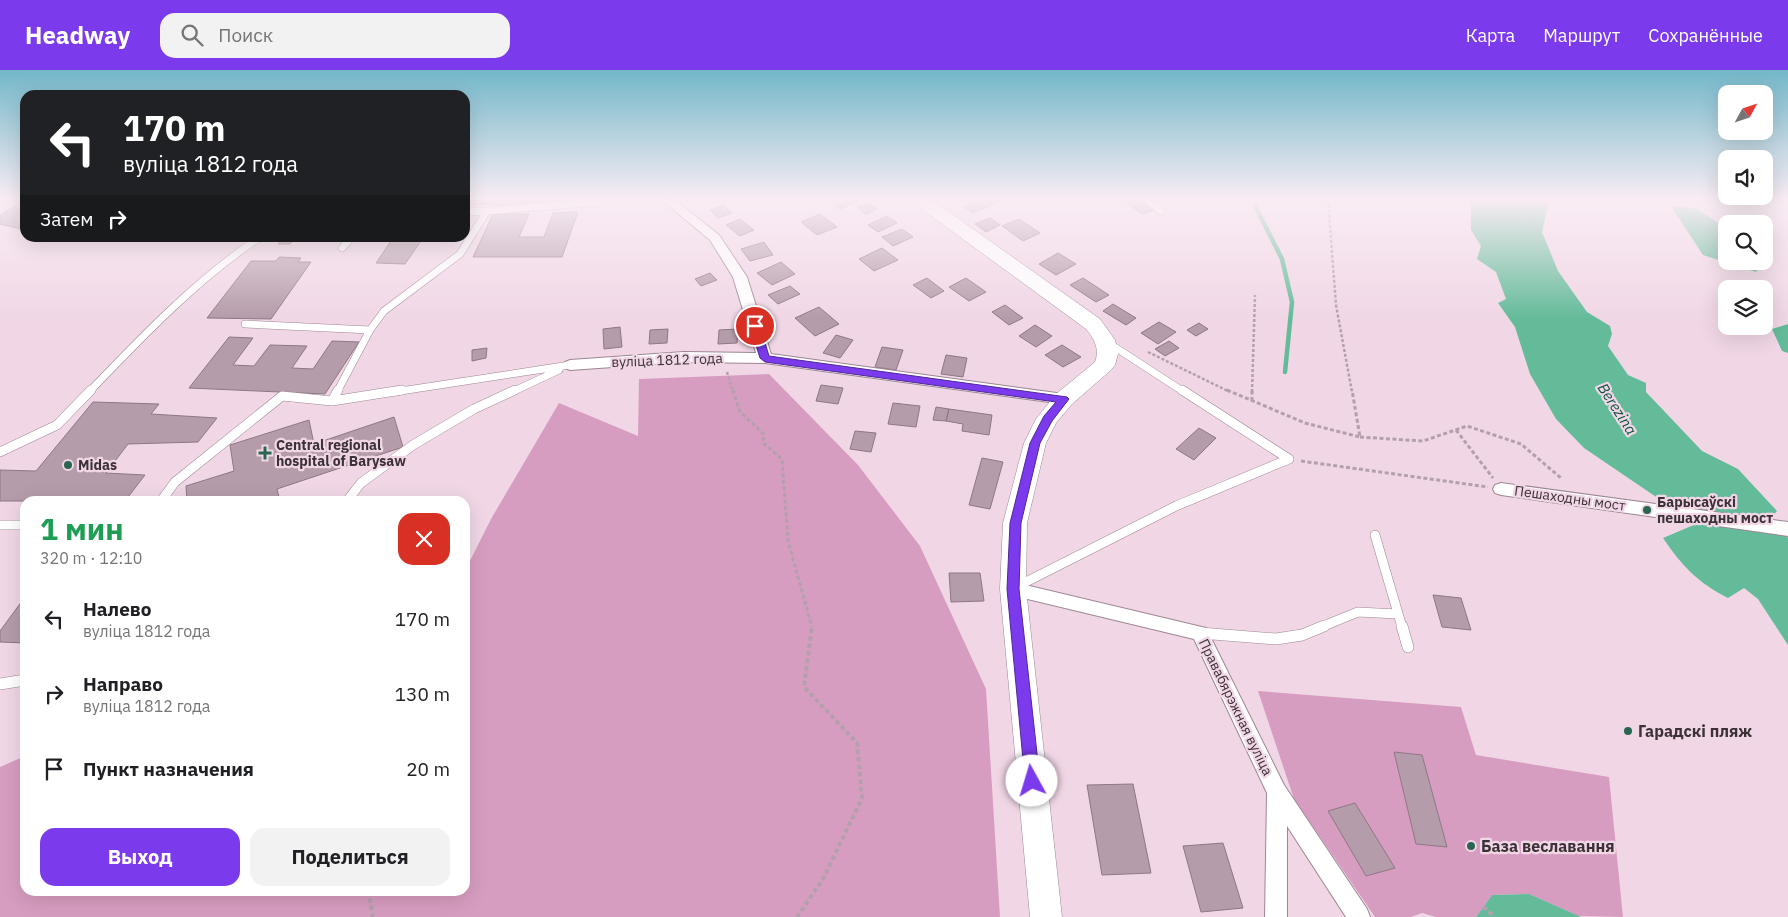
<!DOCTYPE html>
<html lang="ru">
<meta charset="utf-8">
<style>
:root{--surface:#fff;--page:#f2f2f2;--text:#202124;--muted:#757577;--accent:#7c3aed}
body{margin:0;font-family:"IBM Plex Sans",sans-serif;background:var(--page);color:var(--text);height:100vh;display:flex;flex-direction:column;font-size:19px;white-space:nowrap}
*{box-sizing:border-box;margin:0}
p{font-size:16px;color:var(--muted)}
.icon{flex:none;width:28px;height:28px;fill:none;stroke:currentColor;stroke-width:2;stroke-linecap:round;stroke-linejoin:round}
.map{position:relative;flex:1;overflow:hidden}
.details{position:absolute;left:20px;top:426px;width:450px;height:400px;display:flex;flex-direction:column;background:var(--surface);border-radius:15px;box-shadow:0 5px 20px #0002}
.details>*{flex:none}
.top-card{position:absolute;left:20px;top:20px;width:450px;height:152px;border-radius:15px;box-shadow:0 5px 20px #0002;background:#202124;color:#fff;overflow:hidden}
.needle{width:32px;rotate:50deg}
.tools{position:absolute;left:1718px;top:15px;display:grid;gap:10px}
.tools a{display:grid;place-items:center;width:55px;height:55px;border-radius:10px;background:var(--surface);box-shadow:0 5px 20px #0002;font-size:25px}
.pin{position:absolute;display:grid;place-items:center;width:42px;height:42px;color:#fff;margin:-21px;border:2px solid #fff;border-radius:50%;box-shadow:0 1px 5px #0007}
.me{position:absolute;width:55px;margin:-28px;rotate:354deg;stroke-linejoin:round;filter:drop-shadow(0 0 4px #0008)}
.turn{display:flex;align-items:center;gap:18px;height:105px;padding:0 20px;font-size:22px}
.turn .icon{width:65px;height:65px;stroke-width:2.5}
.turn b{display:block;font-size:35px;line-height:42px}
.then{display:flex;align-items:center;height:48px;padding:0 20px;background:#0003;gap:10px;font-size:19px}
.round{display:grid;place-items:center;flex:none;width:52px;height:52px;border-radius:15px;background:var(--page)}
.headline{display:flex;align-items:center;justify-content:space-between;height:85px;padding:0 20px}
h1{font-size:30px;font-weight:700;line-height:38px;color:#1e9e55}
.primary-button{display:flex;gap:10px;margin-top:auto;padding:10px 20px}
.primary-button a{flex:1;height:58px;border-radius:15px;background:var(--accent);color:#fff;font-size:20px;font-weight:700;line-height:58px;text-align:center}
.primary-button a+a{background:var(--page);color:var(--text)}
ul{padding:0;list-style:none}
li{display:flex;align-items:center;gap:15px;height:75px;padding:0 20px}
li div{flex:1}
li b{display:block;font-size:19px}
li em{font-style:normal}
header{display:flex;align-items:center;gap:30px;box-sizing:border-box;height:70px;padding:0 25px;background:var(--accent);color:#fff}
header strong{font-size:24px}
nav{display:flex;gap:28px;margin-inline-start:auto;font-size:18px}
.search{width:350px;height:45px;background:var(--page);display:flex;align-items:center;gap:12px;box-sizing:border-box;padding:0 18px;border-radius:15px;color:var(--muted);font-size:19px}
.map>svg:first-child{display:block}
.green{fill:#d79dc0}
.water{fill:#64bb9a}
.lines{fill:none;stroke-linecap:round;stroke-linejoin:round}
.stream{stroke:#64bb9a;stroke-width:4.5}
.building{fill:#b59caa;stroke:#8f7785}
.lane-far2-casing{stroke:#9d8693;stroke-width:8}
.lane-far1-casing{stroke:#9d8693;stroke-width:10}
.lane-casing{stroke:#9d8693;stroke-width:12}
.street-casing{stroke:#9d8693;stroke-width:2}
.secondary-casing{stroke:#9d8693;stroke-width:1}
.path-far2{stroke:#b4a0ac;stroke-width:2.5;stroke-dasharray:3 2;stroke-linecap:butt}
.path-far1{stroke:#b4a0ac;stroke-width:3;stroke-dasharray:4 2.5;stroke-linecap:butt}
.path{stroke:#b4a0ac;stroke-width:4;stroke-dasharray:4.5 3;stroke-linecap:butt}
.lane-far2{stroke:#fff;stroke-width:7}
.lane-far1{stroke:#fff;stroke-width:9}
.lane{stroke:#fff;stroke-width:11}
.street{fill:#fff;fill-rule:evenodd}
.secondary{fill:#fff;fill-rule:evenodd}
.route{fill:#7c3aed;stroke:#51269a}
.poi-dot{fill:#296550;stroke:#f1d7e6;stroke-width:2}
.labels{text-anchor:middle;stroke-width:4.5;stroke-linejoin:round;paint-order:stroke}
.street-label{font-size:14px;fill:#3b3137;stroke:#f1d7e6}
.poi-label{font-size:14px;font-weight:bold;fill:#3b3137;stroke:#f1d7e6;text-anchor:start}
.water-label{font-size:15px;font-style:italic;fill:#0a543e;stroke:#f1d7e6}
.near-poi-label{font-size:16px;font-weight:bold;fill:#3b3137;stroke:#f1d7e6;text-anchor:start}
</style>
<header>
<strong>Headway</strong>
<div class="search"><svg class="icon" aria-label="search" viewBox="0 0 24 24"><circle cx="10" cy="10" r="6"/><path d="M15 15l6 6"/></svg>Поиск</div>
<nav><a>Карта</a><a>Маршрут</a><a>Сохранённые</a></nav>
</header>
<div class="map">
<svg width="1788" height="847" viewBox="0 0 1788 847">
<rect width="100%" height="100%" fill="#f1d7e6"/>
<path class="green" d="M769 304 858 395 920 476 986 619 1000 847H0V697L25 686V821H465V501L491 449 559 333 638 366 639 309Z
M1258 621 1461 637 1476 685 1609 707 1623 847 1578 846 1529 824 1492 825 1476 847H1436L1422 843 1411 847H1375L1294 729Z"/>
<path class="water" d="M1471 130H1549L1542 162 1558 201 1587 242 1610 256 1612 264 1608 276 1628 305 1646 313V322L1702 381 1738 399 1777 441 1770 449 1788 468V575L1758 529 1744 518 1728 528C1697 512 1682 496 1663 468L1696 454 1584 378 1556 349 1530 304 1515 257 1498 233 1506 229 1496 202 1477 189 1481 176 1471 160Z
M1671 136 1697 139 1726 158V191H1764V183L1770 187 1756 202 1703 185Z
M1788 254V283L1782 281 1772 259Z
M1529 824 1581 847H1476L1492 825Z"/>
<g class="lines">
<path class="stream" d="M1255 130 1256 138 1282 189 1292 232 1285 302"/>
</g>
<path class="building" d="M471 130H584L524 133 522 138 495 139 497 134 469 135Z
M833 130H855L858 131 840 139 830 131Z
M980 130H999L1001 131 973 143 964 137Z
M1123 130H1140L1154 140 1142 144Z
M868 133 877 139 866 144 857 137Z
M724 135 732 143 718 148 710 140Z
M14 137 25 140V160L0 154V145Z
M578 142 562 187H473L493 144H529L519 167H544L553 143Z
M820 144 837 157 817 165 801 152Z
M887 146 897 153 878 162 868 155Z
M990 148 1000 155 986 162 975 154Z
M740 149 754 160 740 166 726 155Z
M1019 149 1040 163 1023 171 1002 156Z
M902 159 913 167 893 176 882 167Z
M283 168H295L290 174H278Z
M393 168H423L405 194 376 193Z
M764 172 773 185 750 191 741 179Z
M882 178 898 190 874 201 859 189Z
M1058 183 1076 194 1056 205 1039 194Z
M279 187 301 188 298 192H311L271 249 207 248 251 191H276Z
M781 192 795 204 772 215 757 203Z
M710 203 717 210 701 216 695 209Z
M927 208 944 221 931 228 913 215Z
M966 208 986 222 969 231 949 217Z
M1083 208 1109 225 1096 232 1070 215Z
M790 216 800 224 778 234 768 225Z
M1113 234 1136 248 1126 255 1103 241Z
M1005 235 1023 248 1009 255 992 242Z
M819 237 839 254 815 266 795 248Z
M1159 252 1176 262 1158 274 1141 263Z
M1199 253 1208 259 1196 266 1187 260Z
M1035 255 1052 266 1036 277 1019 266Z
M620 257 622 277 604 279 603 259Z
M668 259 667 273 649 274 650 260Z
M738 259 737 273 718 274 719 260Z
M836 265 853 270 840 288 823 283Z
M229 267 253 268 233 295 254 296 270 275 307 276 292 298 313 299 332 271 359 272 325 324 189 318Z
M1169 271 1179 278 1165 286 1155 279Z
M1062 275 1081 287 1063 297 1045 285Z
M882 277 903 280 896 300 875 297Z
M487 278 486 288 472 291V280Z
M946 285 967 288 963 307 941 304Z
M821 315 843 318 838 334 816 331Z
M93 332 159 334 151 344 217 348 198 372 128 374 106 403 145 405 125 431H0V400L36 401Z
M893 333 920 336 916 357 888 354Z
M936 337 949 339 946 351 933 350Z
M949 339 992 345 989 365 962 361 963 354 946 351Z
M394 347 403 377 277 419 280 431H187L186 416 234 401 230 375 309 350 314 374Z
M1199 358 1216 368 1194 390 1176 379Z
M855 361 876 363 871 382 850 379Z
M982 388 1003 392 990 439 969 435Z
M949 503H980L984 531 951 532Z
M1433 525 1461 528 1471 560 1442 557Z
M25 527V573L0 572V561Z
M1394 682 1422 685 1447 777 1416 774Z
M1133 714 1151 803 1102 805 1087 715Z
M1355 733 1395 798 1366 806 1328 741Z
M1223 773 1243 838 1201 842 1183 776Z"/>
<g class="lines">
<defs>
<path id="lane-far2" d="M1147 130 1161 141
M465 142 487 141
M342 178 351 168
M245 254 370 260
M1107 272 1184 322
M89 322C140 269 198 208 259 168
M337 322 370 260 384 241 460 184 487 141 600 132
M394 322 570 295
M512 322 559 300"/>
<path id="lane-far1" d="M1182 320 1289 389
M332 331 338 320
M0 382 57 355 91 320
M161 431 175 412 282 326 332 331 402 320
M347 431 361 413 413 375 474 339 515 320
M0 455H25
M1375 465 1402 557
M1016 517 1176 436 1289 389
M1321 557 1358 542 1398 544"/>
<path id="lane" d="M1402 556 1408 577
M1200 563 1276 569 1302 565 1324 556
M0 614 25 610"/>
<path id="street" d="M662 130H675L719 165 747 207 771 284 1064 324 1069 325 1071 329 1069 333 1064 334 765 293 684 292 570 300 565 298 563 295 565 292 570 290 684 282 756 283 733 207 710 170Z
M1501 413 1788 452V466L1501 425 1495 423 1493 419 1495 415Z
M1013 512 1206 558 1284 715 1367 839 1370 847H1346L1287 756V847H1265L1267 723 1194 569 1007 524 1004 519 1007 514Z"/>
<path id="secondary" d="M913 130H932L1100 249 1115 270 1118 284 1115 295 1111 300 1072 334 1056 353 1046 373 1027 453 1026 519 1062 847H1030L1000 519 1003 453 1024 373 1036 349 1056 324 1095 292C1100 278 1094 269 1086 259L915 134Z"/>
</defs>
<use href="#lane-far2" class="lane-far2-casing"/>
<use href="#lane-far1" class="lane-far1-casing"/>
<use href="#lane" class="lane-casing"/>
<use href="#street" class="street-casing"/>
<use href="#secondary" class="secondary-casing"/>
<path class="path-far2" d="M1328 130 1336 235 1352 322
M1148 282 1230 322
M727 302 733 322
M1252 322 1255 225"/>
<path class="path-far1" d="M733 320 740 342 764 364 763 373 782 389 788 471 812 557
M1227 320 1305 353 1360 367 1352 320
M1252 331V320
M1456 360 1493 408
M1360 367 1423 371 1467 356 1521 374 1561 408
M1301 391 1488 417"/>
<path class="path" d="M368 821 373 847
M1483 837 1495 847
M797 847 823 809 862 728 857 673 804 617 812 556"/>
<use href="#lane-far2" class="lane-far2"/>
<use href="#lane-far1" class="lane-far1"/>
<use href="#lane" class="lane"/>
<use href="#street" class="street"/>
<use href="#secondary" class="secondary"/>
</g>
<linearGradient id="sky" x2="0" y2="1"><stop stop-color="#73b7c9"/><stop offset="0.52" stop-color="#f9edf4"/><stop offset="1" stop-color="#f9edf4" stop-opacity="0"/></linearGradient>
<rect width="1788" height="248" fill="url(#sky)"/>
<path class="route" d="M755 253 760 256 769 286 1067 327 1069 329 1052 351 1040 373 1021 453 1019 519 1040 711 1037 716 1032 718 1027 716 1025 711 1007 519 1010 453 1030 373 1044 346 1056 332 765 292 760 288 750 256Z"/>
<g class="poi-dot">
<path d="M262.5 375.5h5v5h5v5h-5v5h-5v-5h-5v-5h5z"/>
<circle cx="68" cy="395" r="5"/>
<circle cx="1647" cy="440" r="5"/>
<circle cx="1628" cy="661" r="5"/>
<circle cx="1471" cy="776" r="5"/>
</g>
<g class="labels">
<g class="street-label">
<text transform="translate(667 290) rotate(-2)" y="5">вуліца 1812 года</text>
<text transform="translate(1570 428) rotate(8)" y="5">Пешаходны мост</text>
<text transform="translate(1236 637) rotate(64)" y="5">Правабярэжная вуліца</text>
</g>
<g class="poi-label">
<text x="276" y="380">Central regional<tspan x="276" dy="16">hospital of Barysaw</tspan></text>
<text x="78" y="400">Midas</text>
<text x="1657" y="437">Барысаўскі<tspan x="1657" dy="16">пешаходны мост</tspan></text>
</g>
<g class="water-label">
<text transform="translate(1617 339) rotate(57)" y="5">Berezina</text>
</g>
<g class="near-poi-label">
<text x="1638" y="667">Гарадскі пляж</text>
<text x="1481" y="782">База веславання</text>
</g>
</g>
</svg>
<div class="tools">
<a><svg class="needle" viewBox="-14 -14 28 28"><path d="M0-13l5 13h-10z" fill="#e53935"/><path d="M0 13l5-13h-10z" fill="#757577"/></svg></a>
<a><svg class="icon" aria-label="sound" viewBox="0 0 24 24"><path d="M4 9h4l5-4v14l-5-4H4zM17 9q2 3 0 6"/></svg></a>
<a><svg class="icon" aria-label="search" viewBox="0 0 24 24"><circle cx="10" cy="10" r="6"/><path d="M15 15l6 6"/></svg></a>
<a><svg class="icon" aria-label="layers" viewBox="0 0 24 24"><path d="M12 4l9 5-9 5-9-5zM3 14l9 5 9-5"/></svg></a>
</div>
<div class="pin" style="left:755px;top:256px;background:#d93025"><svg class="icon" aria-label="arrive" viewBox="0 0 24 24"><path d="M6 21V4h12l-3 4 3 4H6"/></svg></div>
<svg class="me" style="left:1032px;top:711px" viewBox="-20 -20 40 40"><circle r="19" fill="#fff"/><path d="M0-13L10 11 0 6-10 11z" fill="#7c3aed"/></svg>
<div class="top-card">
<div class="turn"><svg class="icon" aria-label="left" viewBox="0 0 24 24"><path d="M17 20v-9H6M10 6l-5 5 5 5"/></svg><div><b>170 m</b>вуліца 1812 года</div></div>
<div class="then">Затем<svg class="icon" aria-label="right" viewBox="0 0 24 24"><path d="M7 20v-9h11M14 6l5 5-5 5"/></svg></div>
</div>
<section class="details">
<div class="headline"><div><h1>1 мин</h1><p>320 m · 12:10</p></div><a class="round" style="background:#d93025;color:#fff"><svg class="icon" aria-label="close" viewBox="0 0 24 24"><path d="M6 6l12 12M18 6L6 18"/></svg></a></div>
<ul>
<li><svg class="icon" aria-label="left" viewBox="0 0 24 24"><path d="M17 20v-9H6M10 6l-5 5 5 5"/></svg><div><b>Налево</b><p>вуліца 1812 года</p></div><em>170 m</em></li>
<li><svg class="icon" aria-label="right" viewBox="0 0 24 24"><path d="M7 20v-9h11M14 6l5 5-5 5"/></svg><div><b>Направо</b><p>вуліца 1812 года</p></div><em>130 m</em></li>
<li><svg class="icon" aria-label="arrive" viewBox="0 0 24 24"><path d="M6 21V4h12l-3 4 3 4H6"/></svg><div><b>Пункт назначения</b></div><em>20 m</em></li>
</ul>
<div class="primary-button"><a>Выход</a><a>Поделиться</a></div>
</section>
</div>
